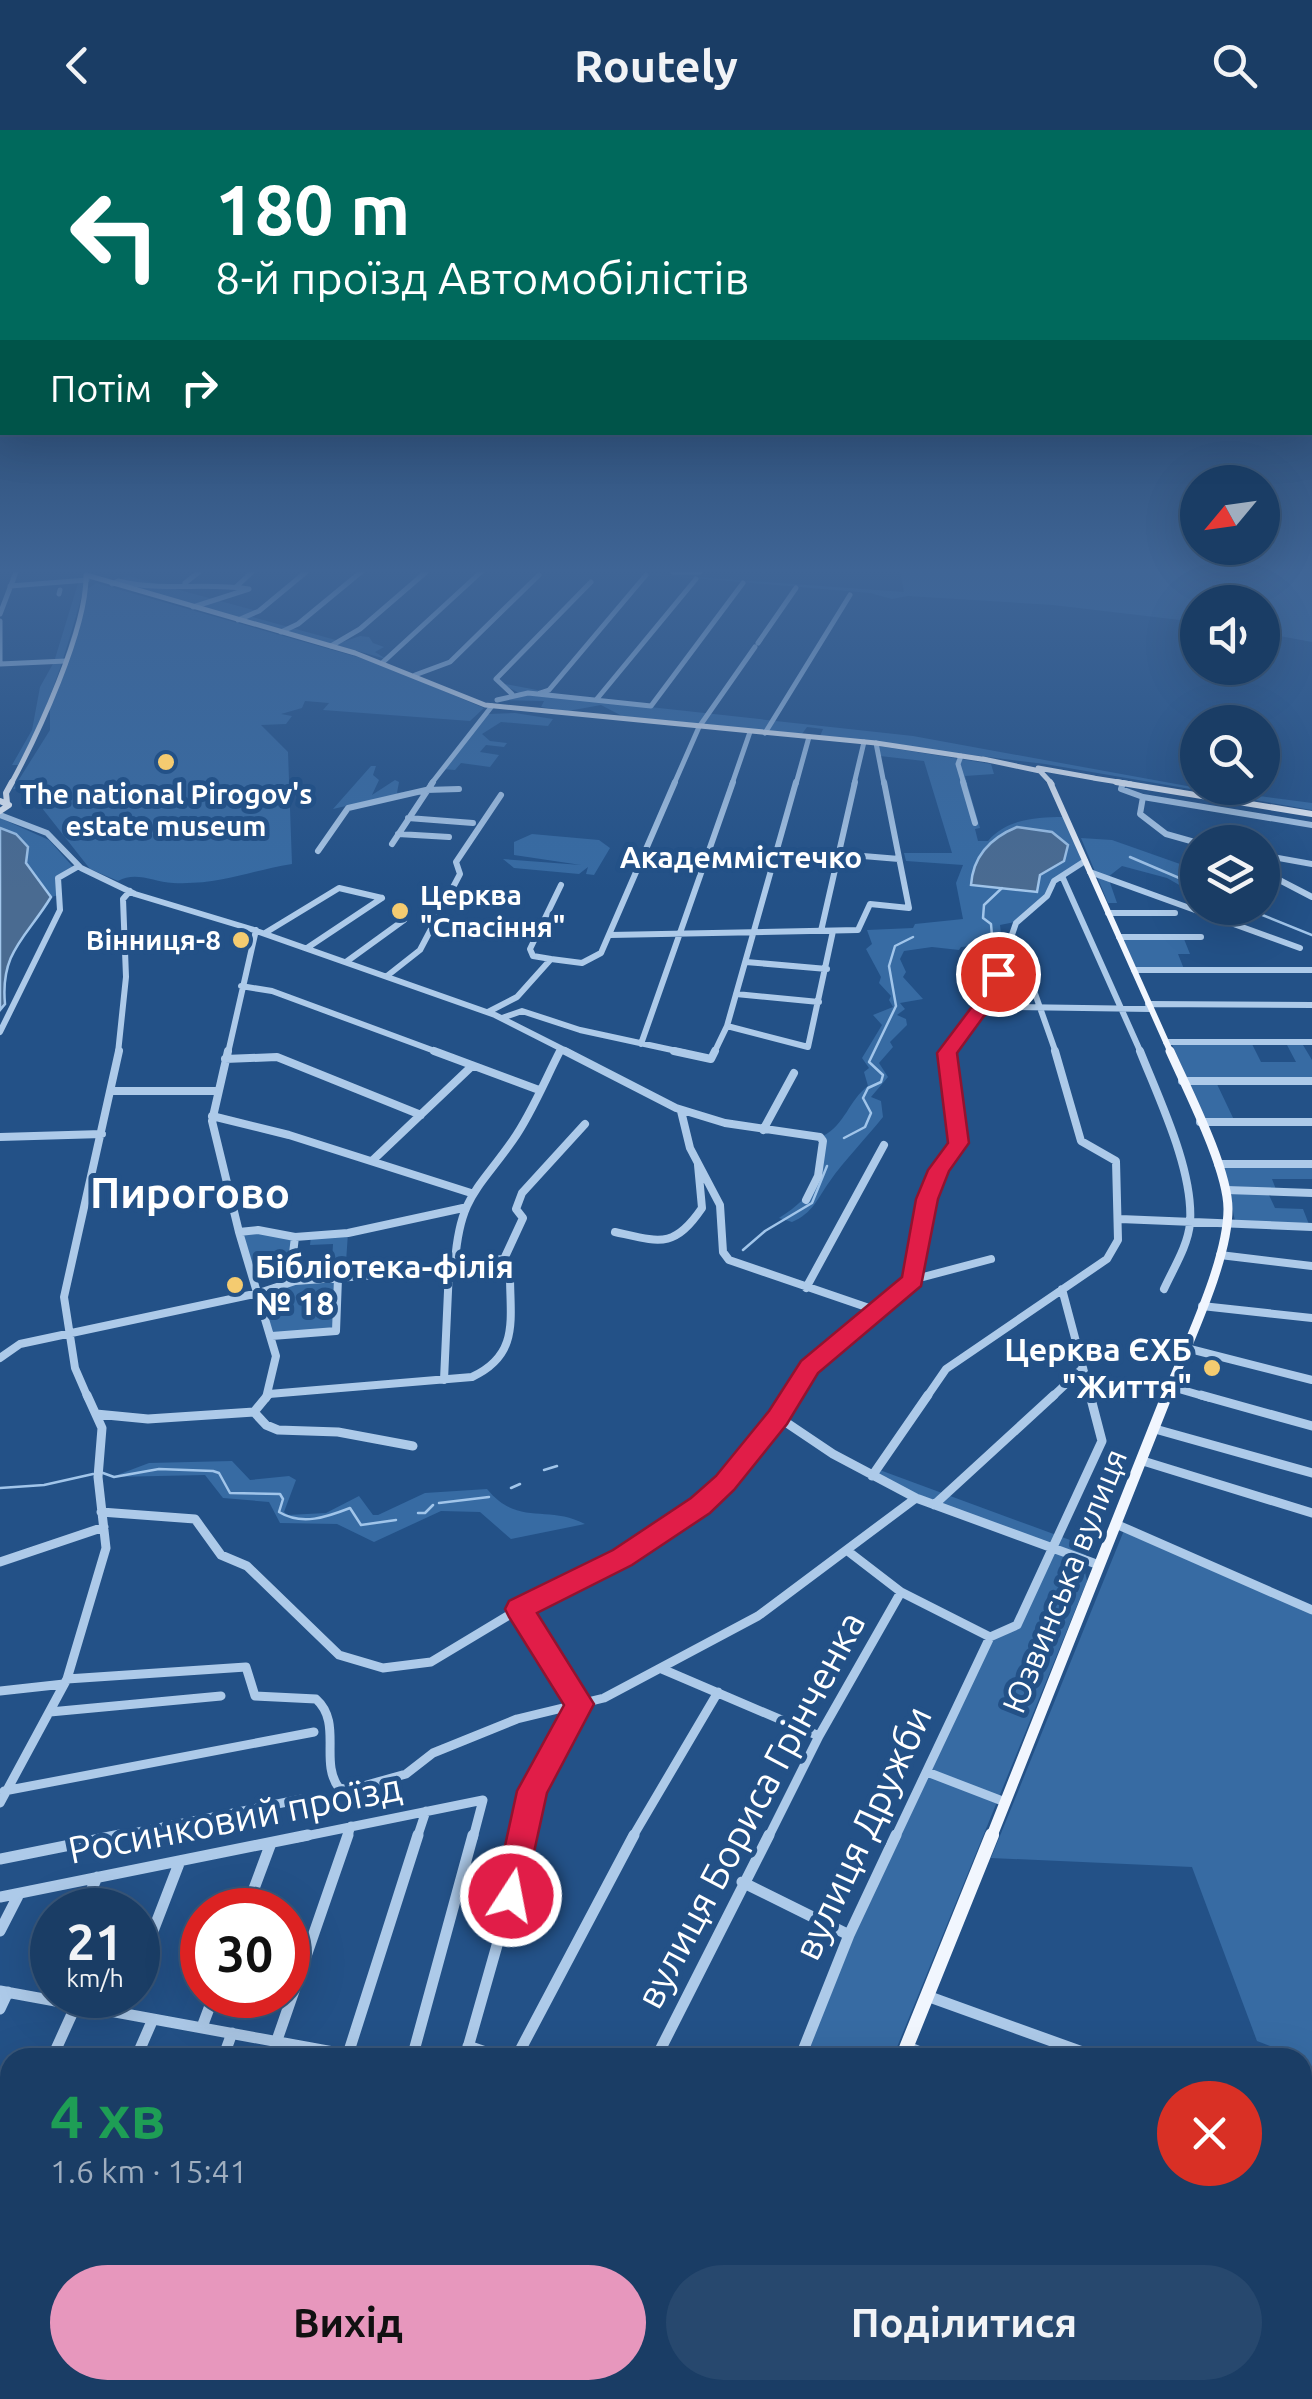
<!DOCTYPE html>
<html lang="uk">
<meta charset="utf-8">
<style>
:root{--surface:#1a3d65;--page:#27486e;--text:#f1f3f6;--muted:#9faebf;--line:#385679;--accent:#e797bd}
body{margin:0;font-family:Ubuntu,sans-serif;background:var(--page);color:var(--text);height:100vh;display:flex;flex-direction:column;font-size:38px;white-space:nowrap}
*{box-sizing:border-box;margin:0}
p{font-size:32px;color:var(--muted)}
.icon{flex:none;width:55px;height:55px;fill:none;stroke:currentColor;stroke-width:2;stroke-linecap:round;stroke-linejoin:round}
.map{position:relative;flex:1;overflow:hidden}
.panel{position:absolute;left:0px;top:1918px;width:1312px;height:352px;display:flex;flex-direction:column;background:var(--surface);border-radius:30px 30px 0 0;box-shadow:0 10px 40px #0002,0 0 0 2px var(--line)}
.panel>*{flex:none}
.banner{position:absolute;left:0px;top:0px;width:1312px;height:305px;box-shadow:0 10px 40px #0002,0 0 0 2px var(--line);background:#00695c;color:#fff;overflow:hidden}
.needle{width:65px;rotate:241deg}
.tools{position:absolute;left:1180px;top:335px;display:grid;gap:20px}
.tools a{display:grid;place-items:center;width:100px;height:100px;border-radius:50%;background:var(--surface);box-shadow:0 10px 40px #0002,0 0 0 2px var(--line);font-size:50px}
.speed{position:absolute;left:30px;top:1758px;display:flex;gap:20px;font-size:50px;font-weight:700;text-align:center}
.speed>*{display:grid;place-content:center;width:130px;height:130px;border-radius:50%;background:var(--surface);box-shadow:0 10px 40px #0002,0 0 0 2px var(--line);line-height:1}
.speed small{font-size:25px;font-weight:400}
.speed .limit{border:15px solid #d22;background:#fff;color:#111}
.pin{position:absolute;display:grid;place-items:center;width:85px;height:85px;color:#fff;margin:-42px;border:5px solid #fff;border-radius:50%;box-shadow:0 2px 10px #0007}
.me{position:absolute;width:110px;margin:-55px;rotate:11deg;stroke-linejoin:round;filter:drop-shadow(0 0 8px #0008)}
.turn{display:flex;align-items:center;gap:35px;height:210px;padding:0 50px;font-size:45px}
.turn .icon{width:130px;height:130px;stroke-width:2.5}
.turn b{display:block;font-size:70px;line-height:85px}
.then{display:flex;align-items:center;height:95px;padding:0 50px;background:#0003;gap:20px;font-size:38px}
.round{display:grid;place-items:center;flex:none;width:105px;height:105px;border-radius:52px;background:var(--page)}
.summary{display:flex;align-items:center;justify-content:space-between;height:170px;padding:0 50px}
h1{font-size:60px;font-weight:700;line-height:75px;color:#1e9e55}
.cta{display:flex;gap:20px;margin-top:auto;padding:20px 50px}
.cta a{flex:1;height:115px;border-radius:60px;background:var(--accent);color:#111;font-size:40px;font-weight:700;line-height:115px;text-align:center}
.cta a+a{background:var(--page);color:var(--text)}
header{display:flex;justify-content:space-between;align-items:center;height:130px;padding:0 50px;background:var(--surface);font-size:45px;font-weight:700}
.map>svg:first-child{display:block}
.green{fill:#376ba3}
.water{fill:#4a6b91;stroke:#a1c5ea;stroke-width:2.5}
.lines{fill:none;stroke-linecap:round;stroke-linejoin:round}
.stream-far1{stroke:#a1c5ea;stroke-width:2.5}
.stream{stroke:#a1c5ea;stroke-width:4}
.minor-far4{stroke:#adcae9;stroke-width:5}
.minor-far3{stroke:#adcae9;stroke-width:6}
.minor-far2{stroke:#adcae9;stroke-width:8}
.minor-far1{stroke:#adcae9;stroke-width:9}
.minor{stroke:#adcae9;stroke-width:11}
.major-far4{stroke:#f1f6fe;stroke-width:5}
.major-far3{stroke:#f1f6fe;stroke-width:6}
.major-far2{stroke:#f1f6fe;stroke-width:9}
.major-far1{stroke:#f1f6fe;stroke-width:11}
.major{stroke:#f1f6fe;stroke-width:14}
.route{fill:#e11d48;stroke:#92132f;stroke-width:2.5}
.poi-dot{fill:#f4cb70;stroke:#235187;stroke-width:4}
.labels{text-anchor:middle;stroke-width:10;stroke-linejoin:round;paint-order:stroke}
.far-poi-label{font-size:28px;font-weight:bold;fill:#fff;stroke:#235187}
.far-neighbourhood-label{font-size:30px;font-weight:bold;fill:#fff;stroke:#235187}
.poi-label{font-size:32px;font-weight:bold;fill:#fff;stroke:#235187;text-anchor:start}
.street-label{font-size:32px;fill:#fff;stroke:#235187}
.near-street-label{font-size:38px;fill:#fff;stroke:#235187}
.district-label{font-size:42px;font-weight:bold;fill:#fff;stroke:#235187}
</style>
<header><svg class="icon" aria-label="back" viewBox="0 0 24 24"><path d="M15 5l-7 7 7 7"/></svg>Routely<svg class="icon" aria-label="search" viewBox="0 0 24 24"><circle cx="10" cy="10" r="6"/><path d="M15 15l6 6"/></svg></header>
<div class="map">
<svg width="1312" height="2269" viewBox="0 0 1312 2269">
<rect width="100%" height="100%" fill="#235187"/>
<path class="green" d="M624 442 904 462 900 442H1312V512L1263 503 1262 472H1198L1197 492 1053 475 908 466 892 469 870 463Z
M128 446 257 481 249 486 343 512 360 506 369 507 373 513 384 517 375 522 386 529 114 453Z
M79 450 85 453C68 517 50 578 18 635H12L32 600 40 557 54 532Z
M96 453 375 532 484 578 470 591 323 580 329 573 305 571 302 578 281 584 292 586 286 594 261 595 288 622 292 734C248 741 221 755 173 753 153 752 136 741 118 751L90 739 42 678 48 674 43 667 32 666 25 658 13 659 50 600V575L86 460Z
M500 553 595 571 913 606 1198 658 1312 673V680L1045 634 820 606 823 599 807 597 802 604 622 586 601 575 568 581 541 577 544 571 501 570 519 563Z
M515 583 553 589 548 596 501 592 482 604 490 611 507 613 504 617 486 615 480 622 499 625 490 637 461 633 455 640 443 639 487 584Z
M879 616 991 634 994 644 965 646 980 698 975 699 978 711H988C1006 689 1037 687 1063 687L1084 731 1054 751 1050 763 1015 792 1000 795 1002 812 998 814 961 817 959 820 932 817 904 821 900 829 906 842 903 847 923 869 900 873 905 879 897 885 906 889 907 895 890 912 893 917 879 933 888 947 871 967 881 971 883 987C867 1007 843 1032 830 1051 817 1069 813 1083 792 1092L779 1088C818 1064 816 1048 823 1006 845 995 849 970 868 956L864 942 869 938 862 928 882 895 873 885 893 877 889 870 891 866 879 853 881 847 866 819 872 814 867 800 913 798 915 794 963 789 956 753 963 735 906 731 904 723H952L924 631 880 626Z
M371 636H376L373 645 379 650 372 665 395 650 399 652 397 663 415 660 333 679Z
M0 688 49 710 74 738 58 748 59 765 51 767 27 736 16 704 0 698Z
M532 704 599 710 610 718 594 745 586 744 588 737 579 744 514 738 503 729 581 735 514 725V712Z
M1081 708 1112 710 1197 740 1194 742 1197 746V765L1167 748 1122 736 1108 747 1117 773H1108Z
M1123 809H1184L1190 824H1178L1184 839H1136Z
M1171 912H1251L1261 932H1296L1287 915H1303L1312 930V951L1216 952 1235 992H1206Z
M1223 1034H1312V1049H1272L1277 1062 1268 1063 1275 1078 1303 1079 1310 1097 1235 1091Z
M239 1102 292 1105 293 1137 253 1147Z
M348 1103 345 1147 338 1148V1199L272 1206 259 1163 295 1151 331 1148 333 1114 310 1115 311 1106Z
M232 1331 250 1350 289 1346 296 1350 284 1382 288 1385 326 1383 359 1366 373 1385H378L425 1363 487 1359C518 1397 548 1374 585 1394L511 1409 480 1382 441 1381 374 1412 337 1394 280 1393 269 1372 223 1368 205 1345 112 1347 149 1333Z
M877 1339 1089 1417 1083 1433 1087 1451 893 1927 800 1928 849 1805 990 1507 1017 1495 1053 1419 872 1346Z
M1125 1398 1312 1480V2269H1275V2260H1302L1306 1930 1257 1911 1192 1737 991 1728Z"/>
<path class="water" d="M1017 697 1052 702 1068 715 1064 731 1040 745 1037 762 971 755C973 726 990 708 1017 697Z
M0 698 16 704 28 717 26 733 51 767C27 807 0 821 5 874L0 880Z"/>
<g class="lines">
<path class="stream-far1" d="M1130 727 1198 756
M1245 778 1312 805
M981 809 992 806 991 794 983 788 984 775 1002 758
M844 1008 865 997 871 983 863 968 868 958 881 952 883 945 869 932 896 876 889 836 895 816 913 807
M743 1120 765 1101 812 1073 827 1036
M544 1340 557 1336
M103 1343 114 1347 159 1339 213 1341 219 1343 230 1363 280 1364 283 1369 279 1382C302 1396 327 1387 350 1378L361 1395 396 1390
M0 1358 44 1355 93 1344
M511 1358 520 1354
M439 1373 489 1367
M418 1383H425L433 1375"/>
<path class="stream" d="M0 2239 10 2244
M34 2260 47 2269"/>
<path class="minor-far4" d="M673 442H700
M185 453 199 442
M112 454 118 451C161 462 205 452 249 459L193 477
M10 456 87 450
M236 457 252 442
M59 464 60 460
M0 484 16 442
M238 490 259 481 306 442
M0 491V534L66 531
M281 502 298 494 361 442
M758 513 796 458
M331 516 360 499 426 442
M382 533 481 442
M415 545 450 532 539 445
M540 563 549 560 646 445
M512 564 496 549 591 452
M497 570 528 563 651 576 743 453
M596 570 696 449
M765 603 850 465
M876 613 884 654
M961 626 958 634 964 654
M431 654 492 576
M674 654 699 597 755 517
M732 654 750 602
M796 654 809 607
M854 654 864 612"/>
<path class="minor-far3" d="M963 652 975 693
M1123 653 1121 659 1143 667 1140 684 1166 704 1198 713
M1143 667 1312 695
M0 685 47 703 81 738 135 764 251 799 495 885 570 923
M408 688 473 693
M398 704 449 707
M392 714 433 652
M318 721 348 678 426 660 459 659
M839 724 899 729
M1262 725 1312 734
M1262 741 1312 767
M1090 742 1300 818
M1062 746 1141 923
M1108 783H1175
M821 801 855 652
M265 803 339 758 382 768
M610 805 858 800 870 774 909 778 884 652
M1119 807H1201
M307 818 382 768
M551 829 533 826 530 819 561 755
M346 832 404 790
M746 832 827 839
M1002 834 1026 838 1056 923
M1134 840H1312
M387 846 420 820 460 744 456 732 501 665
M241 856 272 861 440 923
M736 864 819 872
M994 873 1008 877 1150 879
M1148 874 1312 875
M488 882 517 867 551 829 582 833 601 823 675 652
M502 888 522 881 580 900 686 923
M727 896 808 917 833 801
M0 902 60 780 58 748 79 736
M1166 912H1312
M641 914 733 652
M118 923 126 847 123 769 130 761
M228 923 256 800
M559 923 561 919
M714 923 727 896 796 652
M947 923 979 880 997 870 998 845 1016 793 1047 766 1054 751 1085 731"/>
<path class="minor-far2" d="M228 921 212 991 239 1102 276 1226 266 1268
M434 921 539 960
M565 921 676 978 725 993 820 1007 823 1011 818 1046 806 1070
M674 921 711 929 715 921
M1140 921C1159 969 1194 1041 1190 1093 1188 1116 1173 1139 1164 1159
M225 929 277 927 421 985
M1182 951H1312
M113 961H217
M681 981 690 1018 720 1075 723 1122 729 1130 875 1180
M212 986 289 1005 471 1063
M1200 992H1312
M763 1000 794 943
M0 1007 102 1004
M373 1030 472 936
M1218 1034H1312
M1226 1060 1312 1063
M1120 1089 1312 1097
M239 1102 258 1100 295 1107 291 1140 253 1147
M615 1102C660 1112 674 1119 702 1078L698 1035
M295 1107 348 1103 463 1078
M1220 1125 1312 1136
M504 1129 523 1088 516 1079 522 1063 585 994
M912 1150 991 1129
M806 1158 884 1015
M1062 1159 1091 1268
M1202 1176 1312 1188
M272 1206 336 1201 338 1148
M1186 1218 1312 1250
M0 1228 20 1214 259 1163 295 1151 448 1140
M444 1250 449 1139
M1172 1257 1210 1268
M269 1264 472 1247C522 1224 509 1186 510 1138L504 1129 455 1132C460 1066 478 1060 513 1010 532 983 545 950 560 921
M88 1268 75 1238 64 1167 119 921
M789 1268 826 1219 912 1150C922 1096 925 1058 959 1013L949 921
M926 1268 946 1239 1107 1129 1118 1110 1116 1031 1081 1011 1055 921
M1051 1268 1083 1238"/>
<path class="minor-far1" d="M1201 1265 1312 1296
M254 1282 268 1265
M96 1284 148 1289 254 1282 266 1295 278 1300 338 1302 413 1316
M778 1287 833 1324 916 1368 1099 1435
M1155 1299 1312 1343
M1143 1331 1312 1383
M872 1346 928 1265
M934 1375 1054 1265
M101 1382 195 1389 221 1425 247 1436 339 1525 383 1538 431 1532 519 1479 636 1420 700 1376 725 1353 791 1265
M1118 1395 1312 1480
M849 1422 901 1462 990 1507 1017 1495 1102 1311 1090 1265
M0 1432 104 1397
M519 1479 579 1574 532 1661 523 1708
M662 1539 819 1606
M67 1549 246 1537 255 1566 316 1569C343 1593 319 1632 339 1658L349 1660 406 1644 433 1623 517 1589 604 1568 758 1486 916 1368
M0 1561 64 1554
M50 1582 221 1566
M927 1642 1005 1672
M4 1661 314 1602
M0 1673 67 1549 106 1418 98 1347 102 1298 87 1265
M108 1708 302 1669
M296 1708 483 1670 473 1708
M347 1708 351 1696
M417 1708 426 1681
M632 1708 718 1562
M768 1708 819 1606 901 1462
M895 1708 990 1507"/>
<path class="minor" d="M0 1729 120 1705
M742 1752 849 1805
M0 1767 308 1705
M83 1780 97 1747
M246 1780 271 1713
M0 1801 19 1764
M138 1840 180 1731
M0 1861 366 1928
M927 1866 1099 1928
M45 1869 52 1852
M0 1879 8 1862
M121 1882 128 1865
M202 1897 214 1865
M277 1910 348 1705
M468 1916 503 1928
M906 1916 934 1928
M348 1924 418 1705
M52 1928 76 1875
M136 1928 153 1889
M223 1928 232 1903
M412 1928 473 1705
M465 1928 511 1766 523 1705
M516 1928 634 1705
M656 1928 769 1705
M800 1928 849 1805 896 1705
M0 2043 10 2021
M0 2173 10 2176
M165 2260 178 2269
M557 2260 574 2269
M944 2260 963 2269
M1108 2260 1129 2269
M1248 2260 1251 2269
M365 2269 367 2260
M663 2269 666 2260"/>
<path class="major-far4" d="M86 445 355 523 485 575 876 613 988 630
M983 629 1040 641 1052 654
M1038 638 1094 648
M1093 648 1131 654
M11 654C37 606 87 499 86 445"/>
<path class="major-far3" d="M1050 652 1171 923
M1116 652 1312 684
M0 671 9 675 0 681
M7 673 6 663 12 652"/>
<path class="major-far2" d="M1166 1268C1186 1216 1228 1132 1228 1079 1228 1039 1187 959 1170 921"/>
<path class="major-far1" d="M991 1708 1167 1265"/>
<path class="major" d="M902 1928 992 1705
M764 2269 768 2260"/>
</g>
<linearGradient id="sky" x2="0" y2="1"><stop stop-color="#132d4a"/><stop offset="0.58" stop-color="#3f6596"/><stop offset="1" stop-color="#3f6596" stop-opacity="0"/></linearGradient>
<rect width="1312" height="760" fill="url(#sky)"/>
<path class="route" d="M998 839 1007 844 1006 870 984 886 957 923 969 1013 949 1041 938 1069 921 1156 818 1243 787 1294 734 1360 710 1383 632 1435 537 1483 594 1574 547 1663 522 1777 511 1781 499 1777 494 1766 517 1661 564 1575 509 1487 505 1479 509 1471 613 1420 691 1368 716 1346 769 1281 801 1231 902 1147 916 1069 928 1040 948 1013 937 923 971 878 988 868 989 844Z"/>
<g class="poi-dot">
<circle cx="166" cy="632" r="10"/>
<circle cx="400" cy="781" r="10"/>
<circle cx="241" cy="810" r="10"/>
<circle cx="235" cy="1155" r="10"/>
<circle cx="1212" cy="1238" r="10"/>
</g>
<g class="labels">
<g class="far-poi-label">
<text x="166" y="674">The national Pirogov's<tspan x="166" dy="32">estate museum</tspan></text>
<text x="420" y="775" text-anchor="start">Церква<tspan x="420" dy="32">"Спасіння"</tspan></text>
<text x="221" y="820" text-anchor="end">Вінниця-8</text>
</g>
<g class="far-neighbourhood-label">
<text x="741" y="738">Академмістечко</text>
</g>
<g class="poi-label">
<text x="255" y="1148">Бібліотека-філія<tspan x="255" dy="37">№ 18</tspan></text>
<text x="1192" y="1231" text-anchor="end">Церква ЄХБ<tspan x="1192" dy="37">"Життя"</tspan></text>
</g>
<g class="street-label">
<text transform="translate(1065 1451) rotate(-68)" y="11">Юзвинська вулиця</text>
</g>
<g class="near-street-label">
<text transform="translate(751 1680) rotate(-62)" y="13">вулиця Бориса Грінченка</text>
<text transform="translate(235 1689) rotate(-11)" y="13">Росинковий проїзд</text>
<text transform="translate(863 1703) rotate(-65)" y="13">вулиця Дружби</text>
</g>
<g class="district-label">
<text x="190" y="1078">Пирогово</text>
</g>
</g>
</svg>
<div class="tools">
<a><svg class="needle" viewBox="-14 -14 28 28"><path d="M0-13l5 13h-10z" fill="#e53935"/><path d="M0 13l5-13h-10z" fill="#9faebf"/></svg></a>
<a><svg class="icon" aria-label="sound" viewBox="0 0 24 24"><path d="M4 9h4l5-4v14l-5-4H4zM17 9q2 3 0 6"/></svg></a>
<a><svg class="icon" aria-label="search" viewBox="0 0 24 24"><circle cx="10" cy="10" r="6"/><path d="M15 15l6 6"/></svg></a>
<a><svg class="icon" aria-label="layers" viewBox="0 0 24 24"><path d="M12 4l9 5-9 5-9-5zM3 14l9 5 9-5"/></svg></a>
</div>
<div class="speed"><div>21<small>km/h</small></div><div class="limit">30</div></div>
<div class="pin" style="left:998px;top:844px;background:#d93025"><svg class="icon" aria-label="arrive" viewBox="0 0 24 24"><path d="M6 21V4h12l-3 4 3 4H6"/></svg></div>
<svg class="me" style="left:511px;top:1766px" viewBox="-20 -20 40 40"><circle r="17" fill="#e11d48" stroke="#fff" stroke-width="3"/><path d="M0-11L8 9 0 5-8 9z" fill="#fff"/></svg>
<div class="banner">
<div class="turn"><svg class="icon" aria-label="left" viewBox="0 0 24 24"><path d="M17 20v-9H6M10 6l-5 5 5 5"/></svg><div><b>180 m</b>8-й проїзд Автомобілістів</div></div>
<div class="then">Потім<svg class="icon" aria-label="right" viewBox="0 0 24 24"><path d="M7 20v-9h11M14 6l5 5-5 5"/></svg></div>
</div>
<section class="panel">
<div class="summary"><div><h1>4 хв</h1><p>1.6 km · 15:41</p></div><a class="round" style="background:#d93025;color:#fff"><svg class="icon" aria-label="close" viewBox="0 0 24 24"><path d="M6 6l12 12M18 6L6 18"/></svg></a></div>
<div class="cta"><a>Вихід</a><a>Поділитися</a></div>
</section>
</div>
